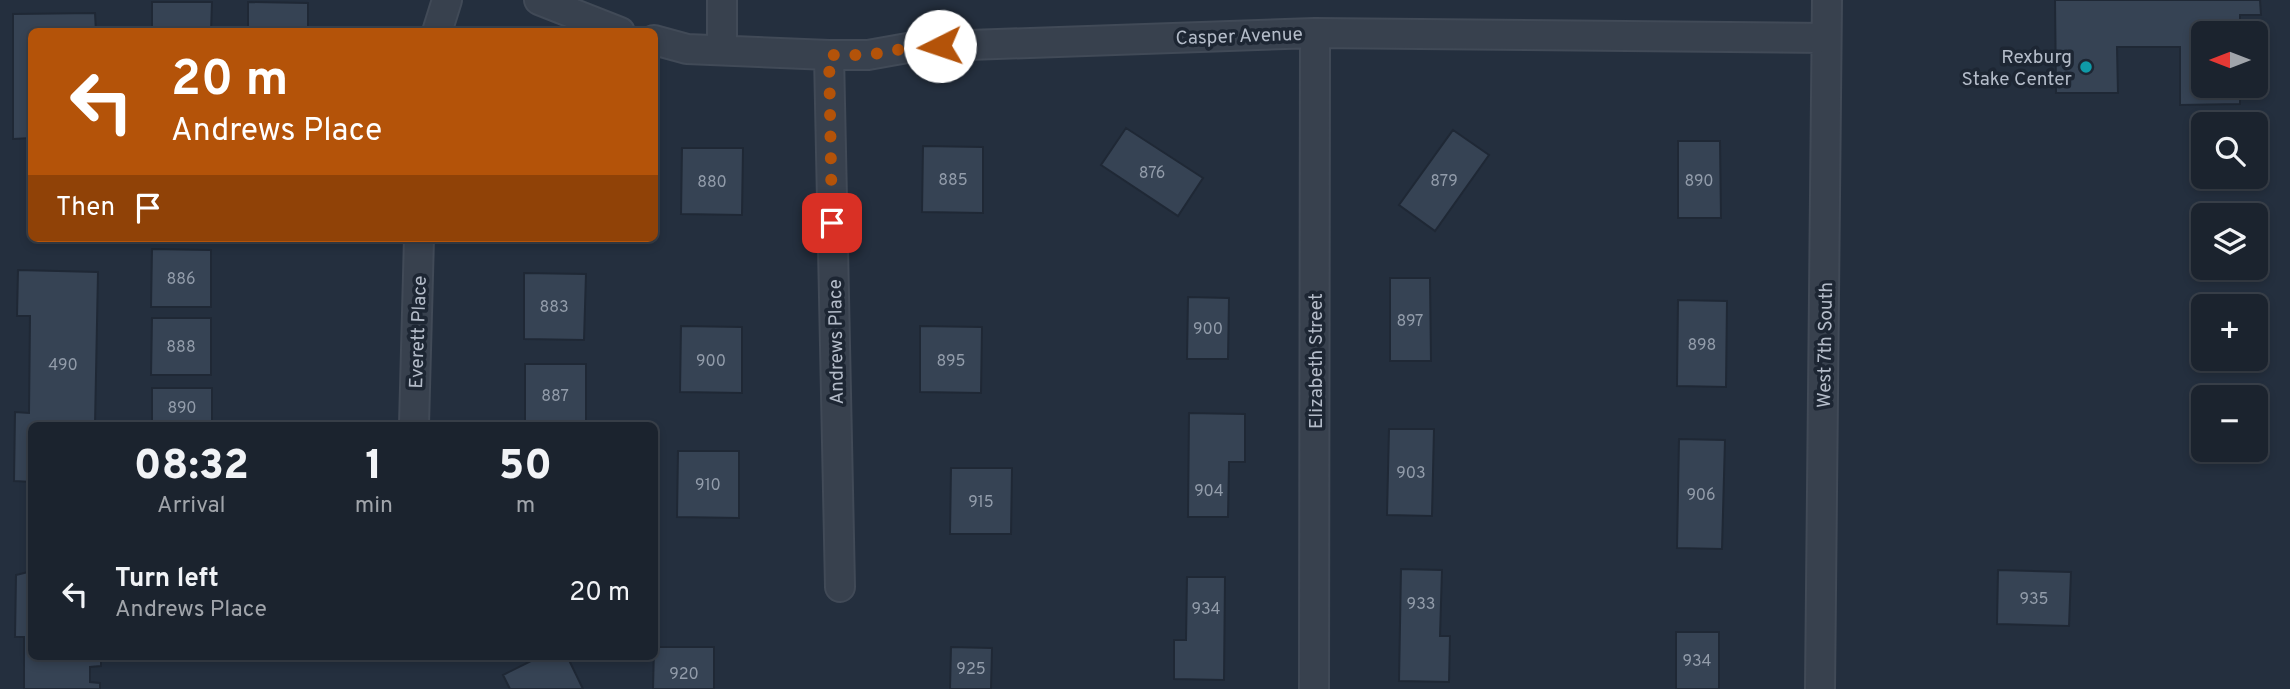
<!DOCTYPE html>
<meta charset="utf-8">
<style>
:root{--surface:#1b232e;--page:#282f3a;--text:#f1f3f6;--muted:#a0a4aa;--line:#39404a}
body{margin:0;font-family:Overpass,sans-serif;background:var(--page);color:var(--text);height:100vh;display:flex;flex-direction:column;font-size:26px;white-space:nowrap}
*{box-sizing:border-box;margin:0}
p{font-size:23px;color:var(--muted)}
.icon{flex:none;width:38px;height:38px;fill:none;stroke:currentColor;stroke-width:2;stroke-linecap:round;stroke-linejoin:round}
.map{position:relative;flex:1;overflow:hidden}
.side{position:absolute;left:28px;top:422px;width:630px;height:238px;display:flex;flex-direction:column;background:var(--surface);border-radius:10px;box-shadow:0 4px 10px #0003,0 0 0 2px var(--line)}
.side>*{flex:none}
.top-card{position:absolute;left:28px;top:28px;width:630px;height:214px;border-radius:10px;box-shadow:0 4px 10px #0003,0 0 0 2px var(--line);background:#b45309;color:#fff;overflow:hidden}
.needle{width:46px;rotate:270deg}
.fabs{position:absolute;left:2191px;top:21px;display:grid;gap:14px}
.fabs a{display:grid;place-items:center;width:77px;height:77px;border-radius:10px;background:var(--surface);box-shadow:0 4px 10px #0003,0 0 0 2px var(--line);font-size:35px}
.pin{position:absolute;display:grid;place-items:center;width:60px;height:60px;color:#fff;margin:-30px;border-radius:14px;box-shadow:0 4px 10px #0006}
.me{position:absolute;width:77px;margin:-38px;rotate:266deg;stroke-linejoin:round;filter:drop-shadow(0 0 5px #0008)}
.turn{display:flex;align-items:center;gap:24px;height:147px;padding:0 28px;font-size:32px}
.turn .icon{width:91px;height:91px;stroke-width:2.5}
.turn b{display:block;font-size:49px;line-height:60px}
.then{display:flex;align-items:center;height:66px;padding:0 28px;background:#0003;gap:14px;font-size:26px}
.eta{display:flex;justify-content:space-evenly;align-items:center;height:119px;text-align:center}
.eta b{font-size:42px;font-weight:800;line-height:49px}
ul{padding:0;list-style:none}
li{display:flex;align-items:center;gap:21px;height:105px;padding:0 28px}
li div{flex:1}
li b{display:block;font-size:26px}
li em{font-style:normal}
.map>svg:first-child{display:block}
.building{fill:#364354;stroke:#1f2835;stroke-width:2}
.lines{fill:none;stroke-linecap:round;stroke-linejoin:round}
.minor-casing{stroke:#414a57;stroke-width:32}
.minor{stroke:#38414e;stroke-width:28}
.route{stroke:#b45309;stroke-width:12;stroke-dasharray:0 21.6}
.culture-dot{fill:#0f9aa8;stroke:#1d2633;stroke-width:2.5}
.labels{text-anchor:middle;stroke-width:7;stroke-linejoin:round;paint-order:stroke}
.number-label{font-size:16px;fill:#929caa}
.street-label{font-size:19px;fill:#b4bcc9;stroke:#1d2633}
.poi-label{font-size:19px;fill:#b4bcc9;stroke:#1d2633;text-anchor:end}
</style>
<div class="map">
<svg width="2290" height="689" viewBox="0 0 2290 689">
<rect width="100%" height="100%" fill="#242f3e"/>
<path class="building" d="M2055 0H2260L2261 15H2240V33H2203V86H2240V104L2180 105V47H2117L2118 93H2056Z
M152 2H212L211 32H152Z
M248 2 308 3V32H248Z
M95 13 96 32H32V138L13 139V14Z
M1126 128 1203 178 1178 216 1101 165Z
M1453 130 1489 155 1435 231 1399 205Z
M1678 141H1720L1721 218H1678Z
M923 146 983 147V213L922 212Z
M682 148H743L742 215 681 214Z
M152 249 211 250V307H151Z
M18 270 98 272 95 425H32V482L14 481 15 412 29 413 30 316H17Z
M524 273 586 274 584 340 524 339Z
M1390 278H1430L1431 361H1390Z
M1188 297 1229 298 1228 359H1187Z
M1678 300 1727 301 1726 387 1677 386Z
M152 318H211V375H151Z
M681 326 742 327V393L680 392Z
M920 326 982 327 981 393 920 392Z
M525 364H586V425H525Z
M152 388H212V425H152Z
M1189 413 1245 414V462H1229L1228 517H1188Z
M1389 429H1434L1432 516 1387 515Z
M1679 439 1725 440 1722 549 1677 548Z
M678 451H739V518L677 517Z
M951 468H1012L1011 534H950Z
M1401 569 1442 570 1440 636H1450L1449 682 1399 681Z
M1998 570 2071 572 2069 626 1997 624Z
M32 571V656H101V666L90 667V682L100 683V689H24V637H15L16 575Z
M1187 577H1225L1224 680 1174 679V640H1186Z
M1676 632H1719V689H1676Z
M654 647H714V689H653Z
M951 647 992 648 991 689H950Z
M541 656H567L583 689H510L503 675Z"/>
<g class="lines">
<defs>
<path id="minor" d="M539 0 620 32
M437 32 447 0
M654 40 687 49 829 55H868L913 47 1315 33 1826 38
M722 50V0
M829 55 840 587
M414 425 419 238
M1314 689 1315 33
M1820 689 1827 0"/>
</defs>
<use href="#minor" class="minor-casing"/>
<use href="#minor" class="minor"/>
</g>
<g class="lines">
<path class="route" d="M832 223 829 55H868L913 47 940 46"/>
</g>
<circle class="culture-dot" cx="2086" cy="67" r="7"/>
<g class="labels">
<g class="number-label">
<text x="1152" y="178">876</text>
<text x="953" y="185">885</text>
<text x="1444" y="186">879</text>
<text x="1699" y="186">890</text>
<text x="712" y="187">880</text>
<text x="181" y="284">886</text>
<text x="554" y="312">883</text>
<text x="1410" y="326">897</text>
<text x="1208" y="334">900</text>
<text x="1702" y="350">898</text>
<text x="181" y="352">888</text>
<text x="711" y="366">900</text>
<text x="951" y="366">895</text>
<text x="63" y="370">490</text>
<text x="555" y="401">887</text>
<text x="182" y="413">890</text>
<text x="1411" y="478">903</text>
<text x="708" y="490">910</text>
<text x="1209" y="496">904</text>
<text x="1701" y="500">906</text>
<text x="981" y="507">915</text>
<text x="2034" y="604">935</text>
<text x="1421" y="609">933</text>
<text x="1206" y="614">934</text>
<text x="1697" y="666">934</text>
<text x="971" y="674">925</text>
<text x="684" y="679">920</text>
</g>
<g class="street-label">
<text transform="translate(1239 35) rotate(-2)" y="7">Casper Avenue</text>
<text transform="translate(417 332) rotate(-88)" y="7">Everett Place</text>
<text transform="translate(835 342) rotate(-91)" y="7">Andrews Place</text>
<text transform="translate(1824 345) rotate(-89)" y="7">West 7th South</text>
<text transform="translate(1315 361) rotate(-90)" y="7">Elizabeth Street</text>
</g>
<g class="poi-label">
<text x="2072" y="63">Rexburg<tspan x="2072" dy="22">Stake Center</tspan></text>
</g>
</g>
</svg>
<div class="fabs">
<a><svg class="needle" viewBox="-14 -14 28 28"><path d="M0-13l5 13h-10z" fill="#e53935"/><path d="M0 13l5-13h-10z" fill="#a0a4aa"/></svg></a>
<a><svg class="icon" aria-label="search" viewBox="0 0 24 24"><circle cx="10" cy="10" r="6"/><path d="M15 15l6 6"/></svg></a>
<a><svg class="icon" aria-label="layers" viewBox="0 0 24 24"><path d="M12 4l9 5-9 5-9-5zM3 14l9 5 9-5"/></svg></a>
<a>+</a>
<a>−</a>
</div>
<div class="pin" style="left:832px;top:223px;background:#d93025"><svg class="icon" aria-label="arrive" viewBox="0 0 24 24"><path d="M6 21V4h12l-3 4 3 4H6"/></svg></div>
<svg class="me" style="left:940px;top:46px" viewBox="-20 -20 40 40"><circle r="19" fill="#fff"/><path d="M0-13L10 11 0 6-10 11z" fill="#b45309"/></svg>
<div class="top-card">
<div class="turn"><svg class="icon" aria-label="left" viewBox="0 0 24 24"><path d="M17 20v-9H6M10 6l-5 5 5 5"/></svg><div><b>20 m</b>Andrews Place</div></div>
<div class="then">Then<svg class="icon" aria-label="arrive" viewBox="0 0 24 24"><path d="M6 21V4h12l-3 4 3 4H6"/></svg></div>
</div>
<section class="side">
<div class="eta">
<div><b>08:32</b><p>Arrival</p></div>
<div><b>1</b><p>min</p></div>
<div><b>50</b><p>m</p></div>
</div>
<ul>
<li><svg class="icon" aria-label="left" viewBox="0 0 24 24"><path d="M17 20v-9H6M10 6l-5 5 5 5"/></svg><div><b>Turn left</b><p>Andrews Place</p></div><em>20 m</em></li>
</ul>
</section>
</div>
